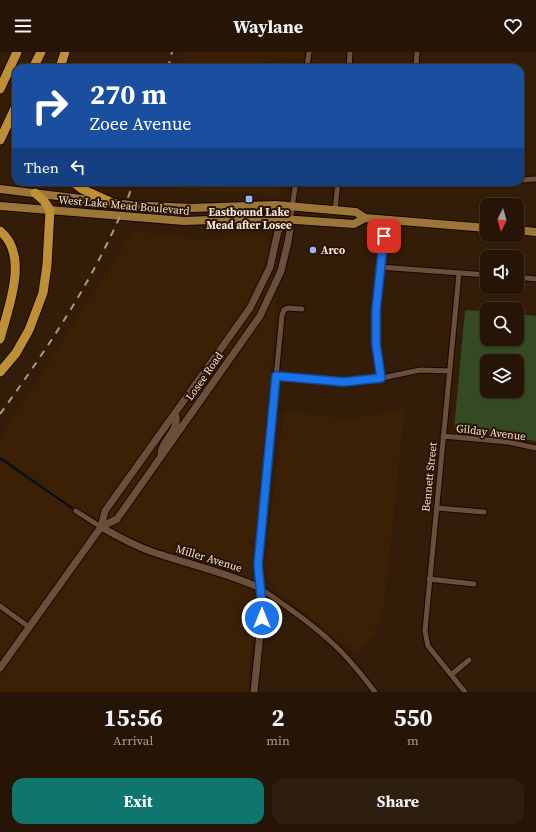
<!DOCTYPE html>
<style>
:root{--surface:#261506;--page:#2e1e10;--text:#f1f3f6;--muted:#a49f9b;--line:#423428;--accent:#0f766e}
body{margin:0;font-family:"Source Serif 4",serif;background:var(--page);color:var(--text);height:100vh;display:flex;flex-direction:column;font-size:15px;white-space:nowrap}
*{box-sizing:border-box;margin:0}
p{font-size:13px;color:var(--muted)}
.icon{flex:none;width:22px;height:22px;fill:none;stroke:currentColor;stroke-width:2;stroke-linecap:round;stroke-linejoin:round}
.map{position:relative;height:640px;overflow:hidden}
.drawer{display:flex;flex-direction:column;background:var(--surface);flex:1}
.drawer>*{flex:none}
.guide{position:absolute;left:12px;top:12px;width:512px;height:122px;border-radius:12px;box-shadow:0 1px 3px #0004,0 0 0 1px var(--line);background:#1a4fa0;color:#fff;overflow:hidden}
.needle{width:26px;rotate:185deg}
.controls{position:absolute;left:480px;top:146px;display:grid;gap:8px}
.controls a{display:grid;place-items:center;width:44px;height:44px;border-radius:8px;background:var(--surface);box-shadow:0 1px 3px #0004,0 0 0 1px var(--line);font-size:20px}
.pin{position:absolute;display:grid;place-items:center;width:34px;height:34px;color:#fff;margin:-17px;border-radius:8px;box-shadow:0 2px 6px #0006}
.me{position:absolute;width:44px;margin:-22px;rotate:0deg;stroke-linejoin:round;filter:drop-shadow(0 0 3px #0008)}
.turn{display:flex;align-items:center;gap:14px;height:84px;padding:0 12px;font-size:18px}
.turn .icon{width:52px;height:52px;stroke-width:2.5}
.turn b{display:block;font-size:28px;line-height:34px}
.then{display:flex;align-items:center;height:38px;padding:0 12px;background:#0003;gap:8px;font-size:15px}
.eta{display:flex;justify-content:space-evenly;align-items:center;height:68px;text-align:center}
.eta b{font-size:24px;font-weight:700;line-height:28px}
.cta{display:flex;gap:8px;margin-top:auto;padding:8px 12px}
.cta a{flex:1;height:46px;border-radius:12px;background:var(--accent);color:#fff;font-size:16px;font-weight:700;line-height:46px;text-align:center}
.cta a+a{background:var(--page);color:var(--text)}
header{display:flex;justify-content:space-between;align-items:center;height:52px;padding:0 12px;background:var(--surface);font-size:18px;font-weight:700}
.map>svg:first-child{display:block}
.built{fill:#3c2006}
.green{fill:#344a23;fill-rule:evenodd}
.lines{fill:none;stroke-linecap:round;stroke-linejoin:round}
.stream{stroke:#000c17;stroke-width:2}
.street-casing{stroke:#1a0600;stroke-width:7}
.secondary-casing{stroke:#1a0600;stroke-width:9}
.primary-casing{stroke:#1a0600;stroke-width:10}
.highway-casing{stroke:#1a0600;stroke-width:11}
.street{stroke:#6a4f3a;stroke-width:5}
.secondary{stroke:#6a4f3a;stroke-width:7}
.primary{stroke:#9c7639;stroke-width:8}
.highway{stroke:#bd9038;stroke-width:9}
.rail{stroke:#ab998a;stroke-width:2;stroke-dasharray:7 7;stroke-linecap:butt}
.route-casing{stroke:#114b97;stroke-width:10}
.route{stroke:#1a73e8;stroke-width:7}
.poi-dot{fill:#95b7fd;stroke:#291301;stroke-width:1.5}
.labels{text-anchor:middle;stroke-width:4;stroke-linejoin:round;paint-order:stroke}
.street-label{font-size:11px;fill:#f6e6da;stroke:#291301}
.poi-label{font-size:11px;font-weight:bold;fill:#f6e6da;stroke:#291301}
</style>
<header><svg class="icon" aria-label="menu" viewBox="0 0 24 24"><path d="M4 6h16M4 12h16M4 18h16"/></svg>Waylane<svg class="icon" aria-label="heart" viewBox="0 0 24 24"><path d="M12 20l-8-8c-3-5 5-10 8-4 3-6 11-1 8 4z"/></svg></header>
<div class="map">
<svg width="536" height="640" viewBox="0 0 536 640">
<rect width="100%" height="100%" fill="#331c08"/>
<path class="built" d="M187 0H302V6L265 4V16H183Z
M151 130H286L278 144 149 134Z
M133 179 198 187 268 182 276 258 252 523 255 561 247 640H0V386Z
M405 357 384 556 373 583 356 601 277 540 267 526 264 515 284 359 348 367Z"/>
<path class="green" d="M465 258 487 259V287H517V262L536 264V389L454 378ZM487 309H517V339H487Z"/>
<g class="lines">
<path class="stream" d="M0 406 72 456"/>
<defs>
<path id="street" d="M307 16 309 0
M349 16 350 0
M416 16 417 0
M520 128 536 127
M292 155 296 130
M335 158 338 130
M380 215 487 223
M459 221 425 579 428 594 465 640
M517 225 536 227
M302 257 288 256 284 258 282 263 258 513 260 536C284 553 309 569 330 589 347 604 361 622 375 640
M276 324 345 331 363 330 420 318 450 319
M381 326 376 292V258L386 168
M443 384 508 390 536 396
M437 456 484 460
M76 459 101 475
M429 527 474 532
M0 554 29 575
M451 623 469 608"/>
<path id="secondary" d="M161 404C160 389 179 379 176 365L174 363
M101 475 117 467 260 264 281 219 288 190 290 178 289 166 292 155
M101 475C117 484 133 493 150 499 187 512 225 520 260 536L263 553 254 640
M0 616 101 475 105 459 250 256 270 215 278 179 289 166"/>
<path id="primary" d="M0 137 130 153 191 156 276 153 356 160 365 166 487 176
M0 154 184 169 267 166 354 172 365 166
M517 178 536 180"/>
<path id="highway" d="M33 16 41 0
M60 16 65 0
M0 37 17 0
M0 88 16 54
M73 130 82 137 115 152
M0 179C30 203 8 256 0 287
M0 320 16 301 29 278 43 241 47 213 50 158 44 149 35 141"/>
</defs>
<use href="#street" class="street-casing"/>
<use href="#secondary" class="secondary-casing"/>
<use href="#primary" class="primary-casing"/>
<use href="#highway" class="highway-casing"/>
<use href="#street" class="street"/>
<use href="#secondary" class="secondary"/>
<use href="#primary" class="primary"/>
<use href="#highway" class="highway"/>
<path class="rail" d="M168 16 172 0
M0 362C53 289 102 215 134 130"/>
</g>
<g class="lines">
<defs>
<path id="route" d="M262 566V553L258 513 276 324 344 330 381 326 376 292V258L384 184"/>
</defs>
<use href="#route" class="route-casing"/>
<use href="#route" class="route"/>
</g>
<g class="poi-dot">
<rect x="245" y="143" width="8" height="8" rx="2"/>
<circle cx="313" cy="198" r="4"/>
</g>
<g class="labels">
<g class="street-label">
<text transform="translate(124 153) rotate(5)" y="4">West Lake Mead Boulevard</text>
<text transform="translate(204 324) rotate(-55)" y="4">Losee Road</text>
<text transform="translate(491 380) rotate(7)" y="4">Gilday Avenue</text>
<text transform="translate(429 425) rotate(-84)" y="4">Bennett Street</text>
<text transform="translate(209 506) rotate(17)" y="4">Miller Avenue</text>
</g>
<g class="poi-label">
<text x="249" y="164">Eastbound Lake<tspan x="249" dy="13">Mead after Losee</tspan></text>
<text x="321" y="202" text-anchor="start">Arco</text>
</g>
</g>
</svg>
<div class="controls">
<a><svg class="needle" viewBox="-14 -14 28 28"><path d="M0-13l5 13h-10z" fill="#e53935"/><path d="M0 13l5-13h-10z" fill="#a49f9b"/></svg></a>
<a><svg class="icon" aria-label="sound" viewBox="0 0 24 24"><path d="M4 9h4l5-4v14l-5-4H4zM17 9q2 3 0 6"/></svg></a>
<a><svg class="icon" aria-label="search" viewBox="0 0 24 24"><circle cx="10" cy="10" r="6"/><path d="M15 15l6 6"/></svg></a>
<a><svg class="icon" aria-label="layers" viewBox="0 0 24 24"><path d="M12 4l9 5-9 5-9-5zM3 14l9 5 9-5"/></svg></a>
</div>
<div class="pin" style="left:384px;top:184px;background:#d93025"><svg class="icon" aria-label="arrive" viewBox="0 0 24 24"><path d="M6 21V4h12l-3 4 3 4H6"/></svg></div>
<svg class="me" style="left:262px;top:566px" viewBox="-20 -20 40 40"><circle r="17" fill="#1a73e8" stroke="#fff" stroke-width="3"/><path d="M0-11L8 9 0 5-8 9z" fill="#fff"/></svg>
<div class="guide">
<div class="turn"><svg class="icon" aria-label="right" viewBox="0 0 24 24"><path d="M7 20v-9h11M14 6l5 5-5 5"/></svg><div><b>270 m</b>Zoee Avenue</div></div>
<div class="then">Then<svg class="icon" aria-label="left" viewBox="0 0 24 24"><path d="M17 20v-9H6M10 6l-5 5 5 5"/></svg></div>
</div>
</div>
<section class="drawer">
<div class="eta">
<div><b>15:56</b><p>Arrival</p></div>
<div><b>2</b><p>min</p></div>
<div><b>550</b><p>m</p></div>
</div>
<div class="cta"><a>Exit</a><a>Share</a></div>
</section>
